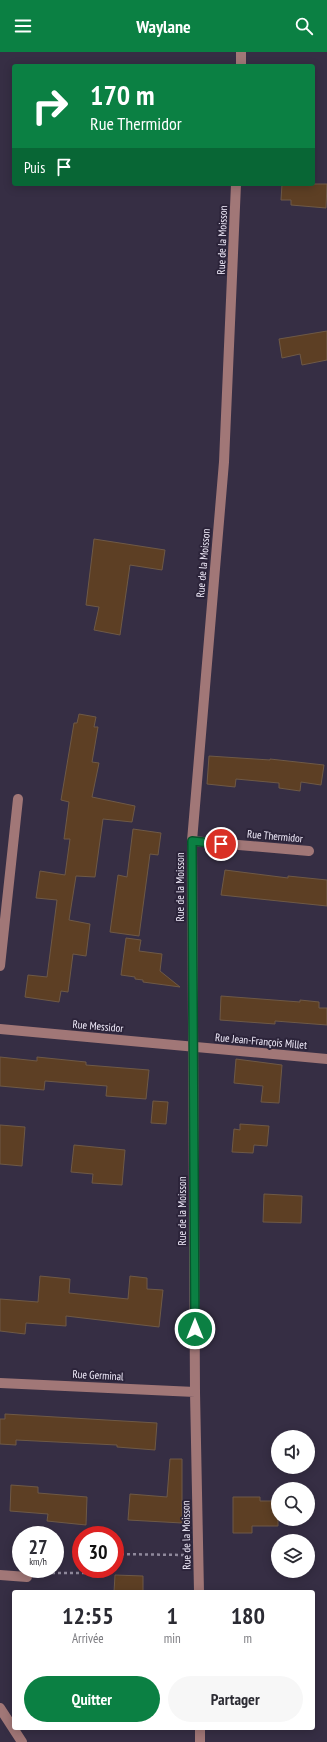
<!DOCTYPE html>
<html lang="fr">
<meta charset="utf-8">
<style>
:root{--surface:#fff;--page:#f7f7f7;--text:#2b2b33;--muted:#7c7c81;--accent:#0b8043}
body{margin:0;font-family:"PT Sans Narrow",sans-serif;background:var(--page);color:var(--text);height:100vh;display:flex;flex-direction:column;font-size:15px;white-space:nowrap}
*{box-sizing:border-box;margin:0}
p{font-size:13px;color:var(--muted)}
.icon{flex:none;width:22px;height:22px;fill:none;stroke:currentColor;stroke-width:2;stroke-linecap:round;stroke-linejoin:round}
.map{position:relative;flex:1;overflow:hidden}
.drawer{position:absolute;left:12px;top:1538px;width:303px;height:140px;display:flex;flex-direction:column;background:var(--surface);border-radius:4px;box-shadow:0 2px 10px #0003}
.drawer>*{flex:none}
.guide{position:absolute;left:12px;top:12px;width:303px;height:122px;border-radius:4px;box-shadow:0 2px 10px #0003;background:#0b8043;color:#fff;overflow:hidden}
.controls{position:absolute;left:271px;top:1378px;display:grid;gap:8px}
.controls a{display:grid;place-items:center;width:44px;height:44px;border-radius:50%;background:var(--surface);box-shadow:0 2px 10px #0003;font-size:20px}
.speed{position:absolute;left:12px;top:1474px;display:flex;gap:8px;font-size:20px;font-weight:700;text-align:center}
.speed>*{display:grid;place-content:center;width:52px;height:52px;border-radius:50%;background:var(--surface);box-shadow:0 2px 10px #0003;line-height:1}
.speed small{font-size:10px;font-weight:400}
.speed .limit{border:6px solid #d22;background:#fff;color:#111}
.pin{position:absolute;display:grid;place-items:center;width:34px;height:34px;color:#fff;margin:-17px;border:2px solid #fff;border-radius:50%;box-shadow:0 1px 4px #0007}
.me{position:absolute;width:44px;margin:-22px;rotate:0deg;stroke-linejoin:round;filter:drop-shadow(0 0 3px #0008)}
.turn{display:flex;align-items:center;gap:14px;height:84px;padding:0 12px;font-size:18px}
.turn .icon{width:52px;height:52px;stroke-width:2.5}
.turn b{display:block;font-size:28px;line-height:34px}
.then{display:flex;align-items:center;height:38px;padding:0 12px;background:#0003;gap:8px;font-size:15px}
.eta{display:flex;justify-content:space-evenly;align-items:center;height:68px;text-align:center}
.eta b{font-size:24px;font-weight:700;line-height:28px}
.primary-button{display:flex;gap:8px;margin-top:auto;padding:8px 12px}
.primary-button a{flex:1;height:46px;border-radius:24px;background:var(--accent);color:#fff;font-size:16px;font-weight:700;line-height:46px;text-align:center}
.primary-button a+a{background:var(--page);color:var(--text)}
header{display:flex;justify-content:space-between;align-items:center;height:52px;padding:0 12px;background:var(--accent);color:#fff;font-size:18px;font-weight:700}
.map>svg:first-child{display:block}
.building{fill:#5d3f24;stroke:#6e5946}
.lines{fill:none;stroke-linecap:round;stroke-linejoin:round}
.path{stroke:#90899c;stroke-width:2.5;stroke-dasharray:3 3;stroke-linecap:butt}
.minor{stroke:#a17777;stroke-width:10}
.route-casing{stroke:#07532c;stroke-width:10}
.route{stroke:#0b8043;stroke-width:7}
.labels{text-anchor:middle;stroke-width:4;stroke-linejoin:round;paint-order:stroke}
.street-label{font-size:11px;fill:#f3eefd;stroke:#2c243a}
</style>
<header><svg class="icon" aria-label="menu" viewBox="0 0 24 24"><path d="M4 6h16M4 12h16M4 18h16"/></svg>Waylane<svg class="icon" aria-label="search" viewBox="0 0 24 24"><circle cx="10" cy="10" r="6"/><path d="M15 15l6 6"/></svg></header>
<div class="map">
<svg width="327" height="1690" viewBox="0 0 327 1690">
<rect width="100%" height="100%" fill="#362e44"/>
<path class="building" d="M282 132H327L326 156 291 153V148H281Z
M327 279V308L302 313 300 302 282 306 279 287Z
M94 487 165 498 162 518 130 513 120 583 94 578 99 555 86 553Z
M79 662 96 665 94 675H98L92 710 99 711 92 745 135 754 132 770 103 767 95 825 76 824 69 868 90 872 86 904 73 902 68 940 61 939 59 950 25 945 28 923 47 925 57 848 36 846 40 819 65 823 70 787H64L69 750 61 748 74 671H77Z
M209 704 270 708V707L324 713 321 733 301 730 300 739 279 736V731L236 727 235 735 207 732Z
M133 777 161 781 158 803 150 802 139 884 110 880 118 823 127 825Z
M225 818 288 826V824L327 828V854L221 843Z
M126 886 141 888 139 899 162 902 160 919 180 935 143 930V928L135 927V925L121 923Z
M221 944 300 950V948L319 950V956H327V973L275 969V972L220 968Z
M0 1005 37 1009V1005L86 1010V1013L149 1018 146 1047 106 1044 107 1034 45 1029 44 1038 0 1034Z
M236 1007 282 1013 279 1051 261 1050 263 1034 234 1031Z
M153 1049 168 1050 166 1072 151 1071Z
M240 1072 269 1074 267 1094 254 1093 253 1101 232 1100 234 1077 240 1078Z
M0 1073 25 1075 22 1114 0 1112Z
M74 1093 125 1098 122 1133 92 1131 93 1122 71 1120Z
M264 1142 302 1144 301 1171 263 1170Z
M40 1224 70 1227 69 1241 128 1247 130 1224 147 1226V1237L163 1238 159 1275 66 1264V1274L26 1271 25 1282 0 1279V1247L38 1250Z
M5 1362 157 1371 155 1398 117 1395V1393L16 1388V1393L0 1392V1367H5Z
M170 1407H182V1471L128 1468 130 1442 167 1445Z
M11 1433 38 1435V1441L87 1445 86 1473 47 1469 48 1462 10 1459Z
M233 1445H260V1449H278V1474H252V1481H233Z
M115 1523 143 1524V1540H114Z"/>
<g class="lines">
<path class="path" d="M115 1502 184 1503
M40 1521H89L92 1517"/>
<path class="minor" d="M241 14V0
M192 789 309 799
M0 914 18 747
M0 977 327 1007
M0 1331 195 1340
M0 1523 27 1525
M199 1540 195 1340 192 789 224 410 236 132
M0 1656 22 1690
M200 1676V1690"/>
</g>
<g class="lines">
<defs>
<path id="route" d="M195 1277 192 789 221 792"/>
</defs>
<use href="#route" class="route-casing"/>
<use href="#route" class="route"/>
</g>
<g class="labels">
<g class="street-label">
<text transform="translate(222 188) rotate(-88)" y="4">Rue de la Moisson</text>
<text transform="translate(203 511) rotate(-85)" y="4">Rue de la Moisson</text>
<text transform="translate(275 784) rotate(5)" y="4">Rue Thermidor</text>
<text transform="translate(180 835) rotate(-90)" y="4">Rue de la Moisson</text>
<text transform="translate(98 974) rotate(5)" y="4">Rue Messidor</text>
<text transform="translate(261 989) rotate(5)" y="4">Rue Jean-François Millet</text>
<text transform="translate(182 1159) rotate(-90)" y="4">Rue de la Moisson</text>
<text transform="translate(98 1323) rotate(3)" y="4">Rue Germinal</text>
<text transform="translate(186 1483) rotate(-91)" y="4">Rue de la Moisson</text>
</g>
</g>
</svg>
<div class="controls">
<a><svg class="icon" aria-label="sound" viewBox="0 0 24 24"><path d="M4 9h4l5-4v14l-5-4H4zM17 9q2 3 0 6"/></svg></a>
<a><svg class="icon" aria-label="search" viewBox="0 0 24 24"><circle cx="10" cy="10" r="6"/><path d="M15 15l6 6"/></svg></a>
<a><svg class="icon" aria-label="layers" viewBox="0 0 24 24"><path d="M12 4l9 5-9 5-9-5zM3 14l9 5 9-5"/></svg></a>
</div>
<div class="speed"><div>27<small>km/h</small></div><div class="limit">30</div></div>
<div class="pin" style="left:221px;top:792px;background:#d93025"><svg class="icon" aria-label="arrive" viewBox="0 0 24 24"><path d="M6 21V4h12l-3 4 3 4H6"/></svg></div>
<svg class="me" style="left:195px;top:1277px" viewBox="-20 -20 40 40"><circle r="17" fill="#0b8043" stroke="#fff" stroke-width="3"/><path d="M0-11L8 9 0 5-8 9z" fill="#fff"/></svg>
<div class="guide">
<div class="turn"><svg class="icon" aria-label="right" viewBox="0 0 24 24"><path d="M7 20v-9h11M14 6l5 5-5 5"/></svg><div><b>170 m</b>Rue Thermidor</div></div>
<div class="then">Puis<svg class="icon" aria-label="arrive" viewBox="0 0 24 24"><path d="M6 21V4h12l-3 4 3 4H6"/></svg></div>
</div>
<section class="drawer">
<div class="eta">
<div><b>12:55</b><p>Arrivée</p></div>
<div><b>1</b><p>min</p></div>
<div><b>180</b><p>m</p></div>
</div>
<div class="primary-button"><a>Quitter</a><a>Partager</a></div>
</section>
</div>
